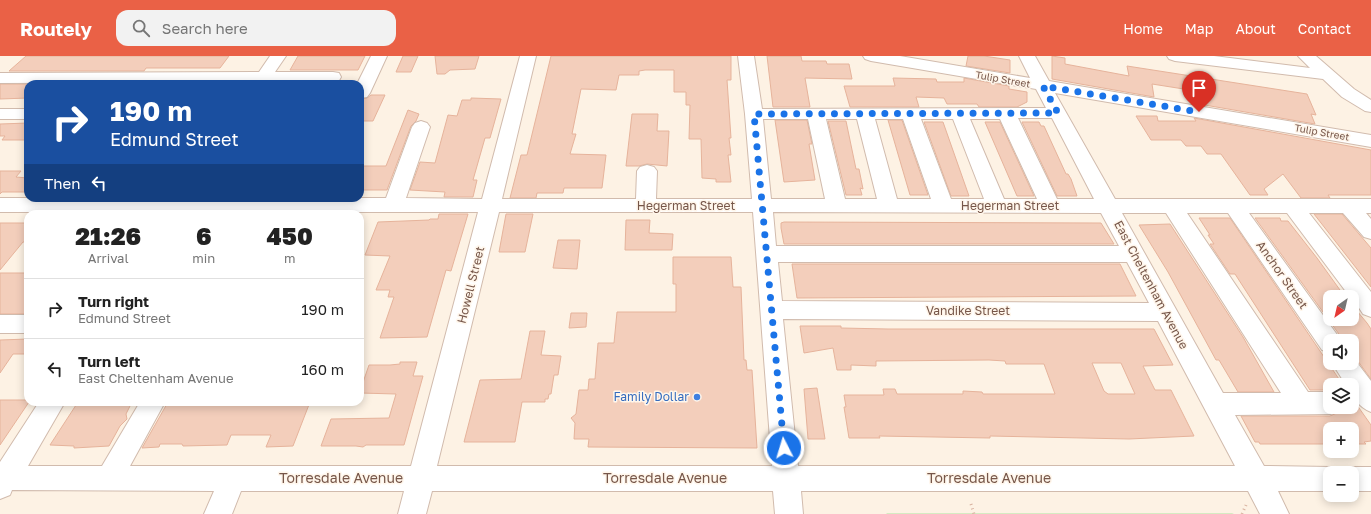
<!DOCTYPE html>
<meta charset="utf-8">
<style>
:root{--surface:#fff;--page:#f2f2f2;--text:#222;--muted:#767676;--line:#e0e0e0;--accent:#ea6146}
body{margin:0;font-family:"Golos Text",sans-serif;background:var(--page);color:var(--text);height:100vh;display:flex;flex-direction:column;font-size:15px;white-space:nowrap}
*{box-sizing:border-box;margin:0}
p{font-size:13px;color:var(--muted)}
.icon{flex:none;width:22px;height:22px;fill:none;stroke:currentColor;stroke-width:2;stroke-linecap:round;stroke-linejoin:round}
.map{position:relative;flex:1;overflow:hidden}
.sheet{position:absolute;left:24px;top:154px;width:340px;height:196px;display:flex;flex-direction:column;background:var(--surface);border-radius:12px;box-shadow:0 2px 10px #0003}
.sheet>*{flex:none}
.hud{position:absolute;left:24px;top:24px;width:340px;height:122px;border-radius:12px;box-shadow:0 2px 10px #0003;background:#1a4fa0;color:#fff;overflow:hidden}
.needle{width:26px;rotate:214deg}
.controls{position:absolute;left:1323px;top:234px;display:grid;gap:8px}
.controls a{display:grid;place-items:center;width:36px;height:36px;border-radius:8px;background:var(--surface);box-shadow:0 2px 10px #0003;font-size:20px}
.pin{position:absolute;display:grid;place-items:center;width:34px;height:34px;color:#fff;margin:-41px -17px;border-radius:50% 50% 50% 0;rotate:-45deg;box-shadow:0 0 4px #0007}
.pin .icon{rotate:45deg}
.me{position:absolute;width:44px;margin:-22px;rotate:355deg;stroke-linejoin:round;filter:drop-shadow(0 0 3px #0008)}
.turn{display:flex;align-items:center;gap:14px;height:84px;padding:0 20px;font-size:18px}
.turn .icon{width:52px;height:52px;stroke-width:2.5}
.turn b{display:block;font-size:28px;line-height:34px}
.then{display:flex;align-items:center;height:38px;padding:0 20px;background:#0003;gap:8px;font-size:15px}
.eta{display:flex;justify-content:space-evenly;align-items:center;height:68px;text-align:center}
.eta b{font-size:24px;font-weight:800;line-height:28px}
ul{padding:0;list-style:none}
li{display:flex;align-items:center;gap:12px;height:60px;padding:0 20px;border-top:1px solid var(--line)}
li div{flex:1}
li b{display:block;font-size:15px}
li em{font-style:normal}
header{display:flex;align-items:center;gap:24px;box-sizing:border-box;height:56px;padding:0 20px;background:var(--accent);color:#fff}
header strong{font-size:19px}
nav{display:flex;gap:22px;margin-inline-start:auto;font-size:14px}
.search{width:280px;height:36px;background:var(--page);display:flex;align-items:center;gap:10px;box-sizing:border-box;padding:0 14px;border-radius:12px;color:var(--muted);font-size:15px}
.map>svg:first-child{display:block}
.green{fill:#d5ebc2}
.building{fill:#f3cebb;stroke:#e6b39b;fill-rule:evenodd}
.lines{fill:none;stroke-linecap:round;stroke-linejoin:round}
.minor-casing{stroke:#d1bbad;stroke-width:2}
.path{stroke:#d8b19e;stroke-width:3;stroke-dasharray:1 3.5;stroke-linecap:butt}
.minor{fill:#fff;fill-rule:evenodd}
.route{stroke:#1a73e8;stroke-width:7;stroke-dasharray:0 12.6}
.shop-dot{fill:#3f7fe0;stroke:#fff6eb;stroke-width:1.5}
.labels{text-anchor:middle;stroke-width:3;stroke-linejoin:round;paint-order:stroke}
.far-street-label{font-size:10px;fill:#765649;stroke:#fff6eb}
.street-label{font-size:12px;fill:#765649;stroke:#fff6eb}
.shop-label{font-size:12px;fill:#366cbe;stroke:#fff6eb;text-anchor:end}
.near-street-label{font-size:14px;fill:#765649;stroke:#fff6eb}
</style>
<header>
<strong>Routely</strong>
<div class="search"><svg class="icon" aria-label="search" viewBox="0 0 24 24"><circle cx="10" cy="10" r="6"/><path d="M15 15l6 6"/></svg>Search here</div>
<nav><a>Home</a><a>Map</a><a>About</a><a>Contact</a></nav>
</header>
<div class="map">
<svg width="1371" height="458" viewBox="0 0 1371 458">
<rect width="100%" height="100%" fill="#fdf2e4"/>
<path class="green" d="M886 457H1232L1234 458H887Z"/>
<path class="building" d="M26 0H229L220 12H146L144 15H9Z
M298 0H365L358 14H290Z
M403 0H418L411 16H396Z
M435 0H479L475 13 450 14 445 18H437Z
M551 0H731V24H727L731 82H729L731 99H728L731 126H716V123L702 122 701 83H689L690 49H686V36H674V14H645L639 15V19H619L616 34 581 33 572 78H576L570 98 606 99 602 132H564L563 137H537L536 142H510L521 99H527Z
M767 0H801L802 5H826L827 8H849L852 23 805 22 810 51H773Z
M968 0H984L1010 4V17L966 10Z
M1052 0 1065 2V8L1129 20 1127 10 1307 38 1316 59 1311 58 1315 68 1193 47 1190 34 1152 28 1154 41 1052 23Z
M893 22 936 23 937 26H964V22L1009 30V33L1027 36V46L1017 51H979L977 48H947L944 42 916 41 919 51H850L844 30H895Z
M0 28H28V42L0 43Z
M371 39H385L373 65H360V43L367 42Z
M471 42 501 43 490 82H485L473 124H477L473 141H444L445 136 410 134 420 106 435 107 448 59 457 60 462 44H471Z
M408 54 419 58 416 65 411 70 387 134H360V110H386Z
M632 58H658L657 75H669L667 110 647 108 639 110H626Z
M1136 60H1157L1158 65H1196L1194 62 1371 94V139H1328L1330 142H1301L1283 118 1264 133 1268 139H1250L1221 98H1207L1201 90H1186L1181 84H1151Z
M775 64H807L812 88H809L815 124 784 126Z
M888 64H902L928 139H910Z
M828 65H846L856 113H859L863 133 860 132 862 139H846Z
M924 66H943L969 140H951Z
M985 66H1000L1034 140H1017Z
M1022 66H1039L1041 70H1044L1066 118H1068L1071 123 1077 140H1057Z
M28 67V84H2L5 80H0V68Z
M0 115H21L16 121 28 122V136H2L0 138Z
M439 158H468L451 215 446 214 427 281 380 282 394 241H388L390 234H376L390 200 365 199 378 166 429 164 430 163H438Z
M506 158H533L525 196H499Z
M1314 158H1342L1371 192V231Z
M1199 162H1230L1343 329H1330V334H1310L1235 218H1230L1210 188H1214L1208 179H1210Z
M1255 162H1280L1281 165H1288L1317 202 1345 241H1330V263H1352V249L1367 267 1371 273V323L1352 297V285H1344Z
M626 164H650L649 177 673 178 672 194H625Z
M784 166 1101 167 1114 188H784L781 172V167Z
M0 167H28V186H23L0 214Z
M1170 168 1243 281 1274 336H1238L1219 304H1216L1168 216 1139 169Z
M558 184H580L577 213 553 212Z
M673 201H731L733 231H741L744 304H746L747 314H752L757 392 588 391 589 383H574L575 367 571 362 576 358 579 334H588L589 323H595L598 287H614L617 256H676V228H673Z
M792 208H1120L1136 240 797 242Z
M0 217H28V258H0Z
M571 257H587L586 271 569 272Z
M800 270H841V272L888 273H1154L1173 309 1143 310 1155 334H1171L1194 380 1129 383 990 380V382L879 380 880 382H849L844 351H846L844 339H884L883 333H895L897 338H963V335L982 336 983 338H1055L1044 308H1006L1005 305 989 304 876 305V310L851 309V314H837L833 292 804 297ZM1092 307H1121L1135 338H1108L1104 335Z
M530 275H545L541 299 561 300 558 319H554L551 338H549L548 343H545V346H522L515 386H464L480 324 521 323Z
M28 283V298H13L0 317V284Z
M400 306H417L413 320H423L404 389H366L363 391 356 390H321L331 363 389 362 396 338 360 337V335L369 309H390L400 308Z
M817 332 825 383H808L804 333Z
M1352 342 1371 369V385L1364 386 1366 388H1352V373H1330V388H1260L1259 386H1255L1241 360H1330L1339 356 1342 351H1352Z
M0 344H28L29 346 0 389Z
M78 346H132L126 358 127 363 120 370 109 390 74 392V390L50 389Z
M168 346H310L293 390 266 391 271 379H231L227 389 183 390 182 388H160L159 391 142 392Z"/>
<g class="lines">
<defs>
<path id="minor" d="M270 0H286L275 16H333L339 17 341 21 337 28H321L322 26H269L267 28H251L252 26 0 27V17L259 16Z
M371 0H387L370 37 367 41 361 42 360 28H357Z
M520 0H536L502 143H636L637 115 640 111 647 109 654 111 657 115 656 143H752L745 58 738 0H754L762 53 1046 52 1036 33 871 5 865 3 863 0H900L1030 22 1019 0H1035L1049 25 1371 79V91L1055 37 1115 143H1371V157H1366L1371 163V183L1364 181 1343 157H1309L1371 236V261L1363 258 1352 241H1350L1287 157H1249L1338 280 1341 285H1330V296L1322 294 1228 157H1187L1308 336H1330V351H1341L1339 355 1330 358 1235 359 1264 410 1330 411 1340 414 1341 417H1330V435H1278L1289 458H1260L1248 435H801L803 458H775L773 435H432L426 458H398L404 435H241L232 458H204L214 435 12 434 10 439 0 443V406L39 346H65L28 410H102L140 346H165L130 410H411L478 156H0V142H386L412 71 415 67 421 65 427 67 430 71 406 142 482 143ZM1018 62H1052L1094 143H1057ZM763 63H808L825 143H771ZM826 63H857L877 143H845ZM875 63H903L931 143H897ZM921 63H953L984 143H951ZM970 63H1000L1037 143H1004ZM499 156H753L772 410H437ZM773 156 1101 157 1119 190H776ZM1122 157H1166L1281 337H1223ZM778 206H1127L1149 247 782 245ZM783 263 1158 265 1235 410H798Z
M1167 0H1214L1310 12 1298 0H1316L1354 33 1371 44V56L1365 55 1342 41 1323 23 1175 5 1169 3Z
M0 53H28V63H0Z
M0 259H28V277H0Z
M1352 300 1371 325V356C1359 351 1352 342 1352 329H1346L1332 307H1352Z
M1352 411H1371V435H1352V417H1341L1342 414Z"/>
</defs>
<use href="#minor" class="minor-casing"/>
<path class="path" d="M971 448 974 458
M1242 458 1246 449"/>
<use href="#minor" class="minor"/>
</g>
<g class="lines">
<path class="route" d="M784 392 754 58 1058 57 1043 30 1199 56"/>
</g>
<circle class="shop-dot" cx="697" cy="341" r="4"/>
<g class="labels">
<g class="far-street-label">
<text transform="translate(1003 23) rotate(10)" y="4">Tulip Street</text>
<text transform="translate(1322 76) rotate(10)" y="4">Tulip Street</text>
</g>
<g class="street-label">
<text x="686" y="154">Hegerman Street</text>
<text x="1010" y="154">Hegerman Street</text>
<text transform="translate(1282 219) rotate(55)" y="4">Anchor Street</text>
<text transform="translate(471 229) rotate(-76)" y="4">Howell Street</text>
<text transform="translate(1151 229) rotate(62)" y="4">East Cheltenham Avenue</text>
<text x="968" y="259">Vandike Street</text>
</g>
<g class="shop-label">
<text x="689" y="345">Family Dollar</text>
</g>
<g class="near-street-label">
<text x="341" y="427">Torresdale Avenue</text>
<text x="665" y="427">Torresdale Avenue</text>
<text x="989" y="427">Torresdale Avenue</text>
</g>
</g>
</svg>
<div class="controls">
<a><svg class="needle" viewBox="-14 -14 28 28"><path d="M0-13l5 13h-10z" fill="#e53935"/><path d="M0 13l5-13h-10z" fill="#767676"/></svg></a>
<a><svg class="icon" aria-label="sound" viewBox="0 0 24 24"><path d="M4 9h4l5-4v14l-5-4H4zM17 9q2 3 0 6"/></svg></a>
<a><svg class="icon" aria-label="layers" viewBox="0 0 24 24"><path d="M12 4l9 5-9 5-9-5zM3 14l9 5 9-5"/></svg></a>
<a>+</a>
<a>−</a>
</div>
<div class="pin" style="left:1199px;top:56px;background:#d93025"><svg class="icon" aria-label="arrive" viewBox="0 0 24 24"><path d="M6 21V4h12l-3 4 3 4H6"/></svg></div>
<svg class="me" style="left:784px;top:392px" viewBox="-20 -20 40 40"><circle r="17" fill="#1a73e8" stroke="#fff" stroke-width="3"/><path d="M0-11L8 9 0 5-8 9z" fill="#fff"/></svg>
<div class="hud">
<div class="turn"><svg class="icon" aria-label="right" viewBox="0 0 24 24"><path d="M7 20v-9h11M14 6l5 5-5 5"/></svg><div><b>190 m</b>Edmund Street</div></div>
<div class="then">Then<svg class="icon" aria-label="left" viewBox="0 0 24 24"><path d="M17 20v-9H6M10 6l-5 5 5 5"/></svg></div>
</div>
<section class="sheet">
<div class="eta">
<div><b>21:26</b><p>Arrival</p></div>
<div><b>6</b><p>min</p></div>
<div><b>450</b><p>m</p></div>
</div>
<ul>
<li><svg class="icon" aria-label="right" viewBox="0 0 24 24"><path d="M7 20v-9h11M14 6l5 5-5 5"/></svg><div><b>Turn right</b><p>Edmund Street</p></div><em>190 m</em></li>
<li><svg class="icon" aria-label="left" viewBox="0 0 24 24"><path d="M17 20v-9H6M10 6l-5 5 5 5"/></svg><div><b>Turn left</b><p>East Cheltenham Avenue</p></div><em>160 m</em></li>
</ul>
</section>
</div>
